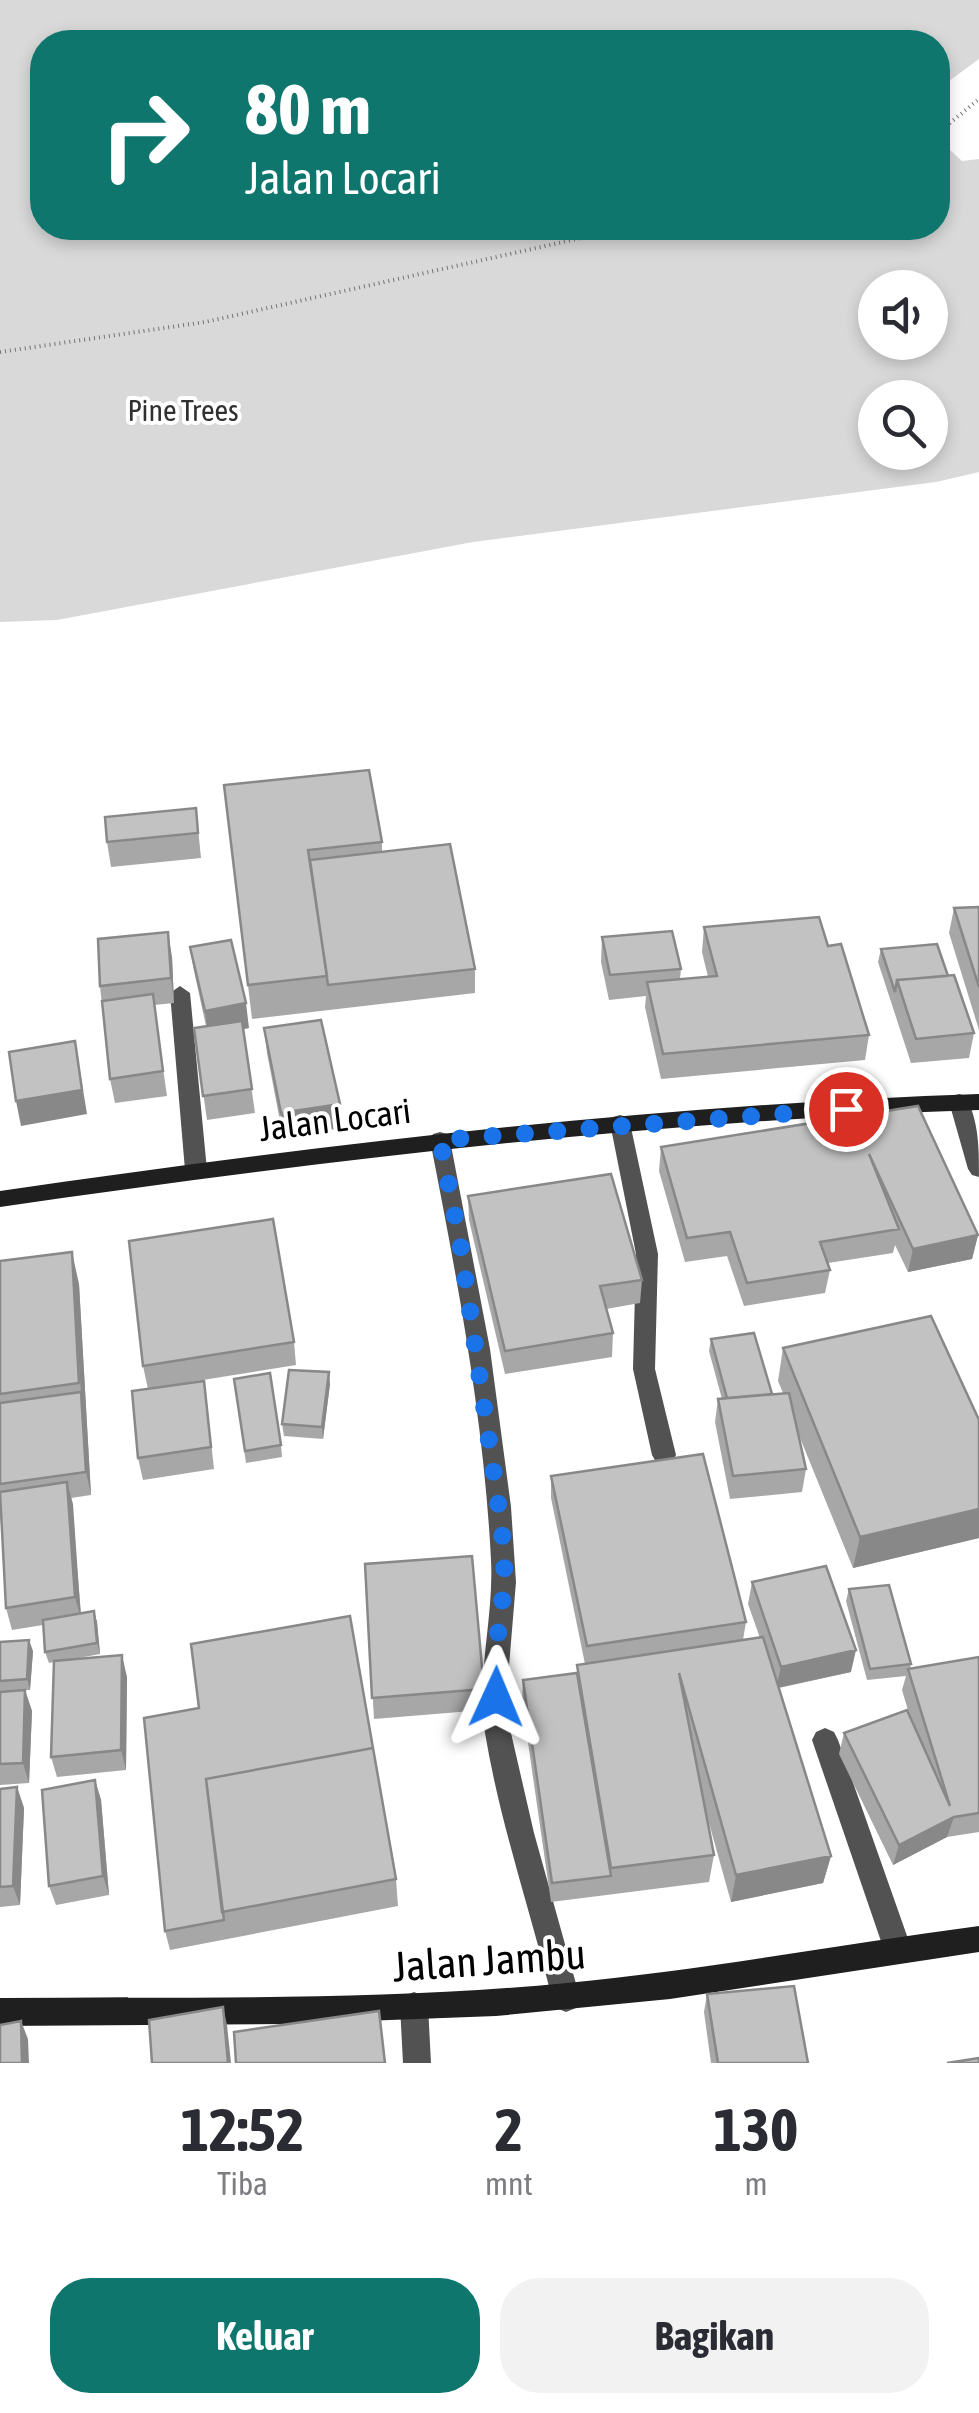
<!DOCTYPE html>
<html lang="id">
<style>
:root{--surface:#fff;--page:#f2f2f3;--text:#2b2b33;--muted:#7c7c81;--accent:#0f766e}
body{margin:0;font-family:"Asap Condensed",sans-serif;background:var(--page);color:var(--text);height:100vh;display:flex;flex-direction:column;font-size:38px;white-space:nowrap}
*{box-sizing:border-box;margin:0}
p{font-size:32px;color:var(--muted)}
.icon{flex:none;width:55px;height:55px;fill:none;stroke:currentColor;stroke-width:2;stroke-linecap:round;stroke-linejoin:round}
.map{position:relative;height:2063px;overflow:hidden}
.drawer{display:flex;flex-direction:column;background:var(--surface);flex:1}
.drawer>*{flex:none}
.banner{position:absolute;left:30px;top:30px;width:920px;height:210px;border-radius:40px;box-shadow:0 5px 15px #0003;background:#0f766e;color:#fff;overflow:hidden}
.controls{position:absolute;left:858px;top:270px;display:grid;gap:20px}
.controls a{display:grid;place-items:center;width:90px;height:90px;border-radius:50%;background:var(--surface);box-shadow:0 5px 15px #0003;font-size:50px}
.pin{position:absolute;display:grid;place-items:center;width:85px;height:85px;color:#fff;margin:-42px;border:5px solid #fff;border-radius:50%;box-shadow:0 2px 10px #0007}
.me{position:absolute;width:110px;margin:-55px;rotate:1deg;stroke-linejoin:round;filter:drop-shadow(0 0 8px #0008)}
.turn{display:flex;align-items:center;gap:35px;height:210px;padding:0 50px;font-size:45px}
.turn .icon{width:130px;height:130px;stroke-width:2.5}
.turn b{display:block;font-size:70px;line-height:85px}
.eta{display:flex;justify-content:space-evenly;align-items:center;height:170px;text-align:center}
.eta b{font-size:60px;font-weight:700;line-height:70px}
.cta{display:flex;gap:20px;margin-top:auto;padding:20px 50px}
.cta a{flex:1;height:115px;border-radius:40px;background:var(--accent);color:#fff;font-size:40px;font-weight:700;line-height:115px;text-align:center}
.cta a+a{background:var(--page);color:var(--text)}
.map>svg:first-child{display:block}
.green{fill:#d9d9d9;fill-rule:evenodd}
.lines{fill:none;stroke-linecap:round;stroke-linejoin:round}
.path{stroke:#747474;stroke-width:4;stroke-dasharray:1 4;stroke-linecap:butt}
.street{fill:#525252;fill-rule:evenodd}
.secondary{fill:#1f1f1f;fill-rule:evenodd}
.wall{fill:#a7a7a7}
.shaded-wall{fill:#888}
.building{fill:#c2c2c2;stroke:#888;stroke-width:2.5}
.route{stroke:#1a73e8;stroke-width:18;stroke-dasharray:0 32.4}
.labels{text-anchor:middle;stroke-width:8;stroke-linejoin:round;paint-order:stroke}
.far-park-label{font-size:30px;fill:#303030;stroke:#fff}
.street-label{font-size:35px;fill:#000;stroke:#fff}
.near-street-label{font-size:42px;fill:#000;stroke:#fff}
</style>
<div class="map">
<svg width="979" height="2063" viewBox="0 0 979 2063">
<rect width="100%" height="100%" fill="#fff"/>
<path class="green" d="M0 0H979V59L938 89V42H42V228H938V139L962 161 979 159V472L936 482 473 542 57 620 0 622ZM875 288H930V342H875ZM875 398H930V452H875Z"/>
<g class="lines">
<path class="path" d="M938 133 979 99
M0 352 205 322 626 228"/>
<path class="street" d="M180 986 190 993 207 1170 203 1176H189L185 1170 170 993Z
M959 1094 966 1096C979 1123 979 1148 979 1177L972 1175 968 1169 949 1102 952 1096Z
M620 1115 627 1117 630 1123 658 1254 655 1369 676 1455 672 1462 664 1465 656 1462 652 1455 633 1369 636 1254 610 1123 613 1117Z
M440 1132 447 1134 450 1140 490 1349 511 1507 516 1582 507 1690 511 1733 534 1833 580 1998 576 2008 566 2012 556 2008 552 1998C530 1910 500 1823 485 1733 476 1675 494 1618 491 1560 484 1419 457 1278 430 1140L433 1134Z
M825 1728 834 1732 838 1740 912 1950 908 1960 898 1964 888 1960 884 1950 812 1740 816 1732Z
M414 1992 424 1996 428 2006 431 2063H403L400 2006 404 1996Z"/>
<path class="secondary" d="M979 1094V1110C650 1121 325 1160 0 1207V1191C325 1144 650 1105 979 1094Z
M979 1926V1952L670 1999 496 2016 284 2024 0 2026V1998C189 1997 379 2001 567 1983 705 1970 842 1944 979 1926Z"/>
</g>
<path class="wall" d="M224 785 382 842V852L475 969V993L252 1019Z
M196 808 201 858 111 867 107 842Z
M979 907V1030L949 933 954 908Z
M704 927 828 946 869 1035 865 1060 661 1079 645 1007 646 996 609 1000 601 962 602 937 681 969 680 979 708 977 702 952Z
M190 947 249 1028 243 1029 255 1113 207 1120 194 1028 206 1026 194 971Z
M881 949 948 976 974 1033 969 1058 911 1063 878 962Z
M172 957 174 1003 154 1005 167 1096 115 1103 110 1079 100 986Z
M264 1028 341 1128 283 1137 267 1053Z
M918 1106 978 1235 972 1259 908 1272 895 1245 893 1253 828 1263 830 1270 825 1293 744 1306 727 1256 685 1262 659 1171 661 1147Z
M468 1196 642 1280 640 1303 606 1309 613 1333 612 1357 505 1374 469 1220Z
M0 1261 79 1284 91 1495 71 1498 81 1613 94 1611 97 1622 100 1654 68 1660 127 1677 126 1770 57 1777 51 1757 54 1662 49 1663 45 1652 43 1625 12 1630 6 1608 0 1508Z
M711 1339 772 1394 783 1393 778 1381 783 1348 979 1420V1538L853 1568 796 1428 806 1469 802 1492 730 1499 715 1422 718 1399H722L709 1351Z
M294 1342 296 1365 165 1386 207 1404 214 1469 143 1480 138 1458 148 1389 143 1366Z
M234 1379 281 1445 282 1457 246 1463Z
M330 1384 323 1439 284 1436 282 1424Z
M551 1476 746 1622 743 1640 760 1638 748 1604 752 1582 851 1672 779 1688 831 1856 823 1883 731 1902 704 1805 714 1855 709 1882 551 1902 522 1701 523 1680 577 1673V1665L585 1664 551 1498Z
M365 1564 484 1689V1710L374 1719Z
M849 1589 911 1664 910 1669 979 1657V1832L947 1837 893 1865 839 1754 844 1733 911 1720 902 1690 906 1676 867 1680 846 1601Z
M0 1642 33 1651 30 1690H25L32 1711 29 1783 0 1785Z
M144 1718 396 1879 398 1906 170 1950 165 1931Z
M95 1780 101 1800 109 1895 56 1905 49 1886Z
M17 1787 24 1808 20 1905 0 1907V1789Z
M707 1994 808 2063H711L704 2012Z"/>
<path class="shaded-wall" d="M168 932 172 957 174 1003 171 978Z
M246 1003 249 1028 208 1036 205 1011Z
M75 1041 87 1114 21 1126 16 1101Z
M340 1104 341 1128 283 1137 281 1113Z
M978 1235 972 1259 908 1272 913 1249Z
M72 1252 79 1284 91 1495 86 1472Z
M329 1372 330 1384 323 1439 322 1427Z
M67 1482 73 1504 81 1619 75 1597Z
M979 1509V1538L853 1568 860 1537Z
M94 1611 97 1622 100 1654 97 1643Z
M29 1640 33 1651 30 1690 27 1679Z
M856 1650 851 1672 776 1688 781 1667Z
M122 1655 127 1677 126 1770 121 1750Z
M25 1690 32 1711 29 1783 23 1763Z
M95 1780 101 1800 109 1895 103 1876Z
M17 1787 24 1808 20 1905 13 1886Z
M954 1817 947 1837 893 1865 899 1845Z
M831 1856 823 1883 731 1902 736 1875Z
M223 2007 227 2025 231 2063H228Z
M21 2021 28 2039 29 2063H22Z"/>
<path class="building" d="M369 770 382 842 308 850 327 976 248 985 224 785Z
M196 808 198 833 107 842 105 817Z
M450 844 475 969 328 985 310 860Z
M979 907V987L954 908Z
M819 917 828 946 841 944 869 1035 663 1054 647 982 717 976 704 927Z
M672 931 681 969 610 975 602 937Z
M168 932 171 978 100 986 98 939Z
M231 940 246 1003 205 1011 190 947Z
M937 944 948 976 897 980 895 992 881 949Z
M954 975 974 1033 916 1039 897 980Z
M153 994 163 1071 110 1079 102 1001Z
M321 1020 340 1104 281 1113 264 1028Z
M242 1021 252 1089 203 1096 194 1028Z
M75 1041 82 1090 16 1101 9 1052Z
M918 1106 978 1235 913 1249 869 1154 899 1229 820 1242 830 1270 747 1283 730 1232 687 1238 661 1147Z
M611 1174 642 1280 600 1286 613 1333 505 1351 468 1196Z
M273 1219 294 1342 143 1366 129 1241Z
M72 1252 79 1383 0 1394V1261Z
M931 1316 979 1420V1509L860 1537 783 1348Z
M754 1333 772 1394 727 1398 711 1339Z
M289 1370 329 1372 322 1427 282 1424Z
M270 1373 281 1445 245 1451 234 1379Z
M204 1381 211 1447 138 1458 132 1391Z
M81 1392 86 1472 0 1484V1403Z
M789 1393 806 1469 733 1476 718 1399Z
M703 1454 746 1622 587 1646 551 1476Z
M67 1482 75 1597 6 1608 0 1492Z
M472 1556 484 1689 372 1698 365 1564Z
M826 1566 856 1650 781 1667 752 1582Z
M889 1585 911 1664 870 1669 849 1589Z
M94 1611 97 1643 45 1652 43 1620Z
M350 1616 373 1748 206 1779 224 1920 165 1931 144 1718 199 1708 191 1644Z
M763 1637 831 1856 736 1875 679 1673 714 1855 611 1868 577 1665Z
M29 1640 27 1679 0 1681V1642Z
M122 1655 121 1750 51 1757 54 1661Z
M979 1657V1813L954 1817 899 1845 844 1733 907 1710 950 1806 908 1669Z
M577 1673 611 1876 552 1883 523 1680Z
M25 1690 23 1763 0 1764V1692Z
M373 1748 396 1879 222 1912 206 1779Z
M95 1780 103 1876 49 1886 42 1790Z
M17 1787 13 1886 0 1887V1789Z
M794 1986 808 2063H718L707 1994Z
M223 2007 228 2063H152L149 2020Z
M379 2011 385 2063H236L234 2032Z
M21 2021 22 2063H0V2025Z
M979 2058V2063H947Z"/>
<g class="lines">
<path class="route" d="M496 1697 494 1664 505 1580 502 1530 460 1242 440 1140 846 1109"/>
</g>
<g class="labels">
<g class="far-park-label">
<text x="183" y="421">Pine Trees</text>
</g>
<g class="street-label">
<text transform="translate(335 1120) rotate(-7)" y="12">Jalan Locari</text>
</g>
<g class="near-street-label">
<text transform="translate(489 1960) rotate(-4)" y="15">Jalan Jambu</text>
</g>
</g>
</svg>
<div class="controls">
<a><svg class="icon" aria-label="sound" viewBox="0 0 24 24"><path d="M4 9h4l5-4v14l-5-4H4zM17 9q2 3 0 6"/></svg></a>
<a><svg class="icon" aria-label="search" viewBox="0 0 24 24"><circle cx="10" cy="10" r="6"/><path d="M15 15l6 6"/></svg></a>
</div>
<div class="pin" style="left:846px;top:1109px;background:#d93025"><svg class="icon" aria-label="arrive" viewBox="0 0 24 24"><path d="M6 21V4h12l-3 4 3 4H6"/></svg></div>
<svg class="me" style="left:496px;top:1697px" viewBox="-20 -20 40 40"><path d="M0-17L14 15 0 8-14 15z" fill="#1a73e8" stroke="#fff" stroke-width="4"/></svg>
<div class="banner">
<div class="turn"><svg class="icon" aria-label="right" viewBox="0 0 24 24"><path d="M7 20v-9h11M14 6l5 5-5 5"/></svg><div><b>80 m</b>Jalan Locari</div></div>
</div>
</div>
<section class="drawer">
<div class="eta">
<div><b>12:52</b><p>Tiba</p></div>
<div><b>2</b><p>mnt</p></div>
<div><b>130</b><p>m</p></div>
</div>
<div class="cta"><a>Keluar</a><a>Bagikan</a></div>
</section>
